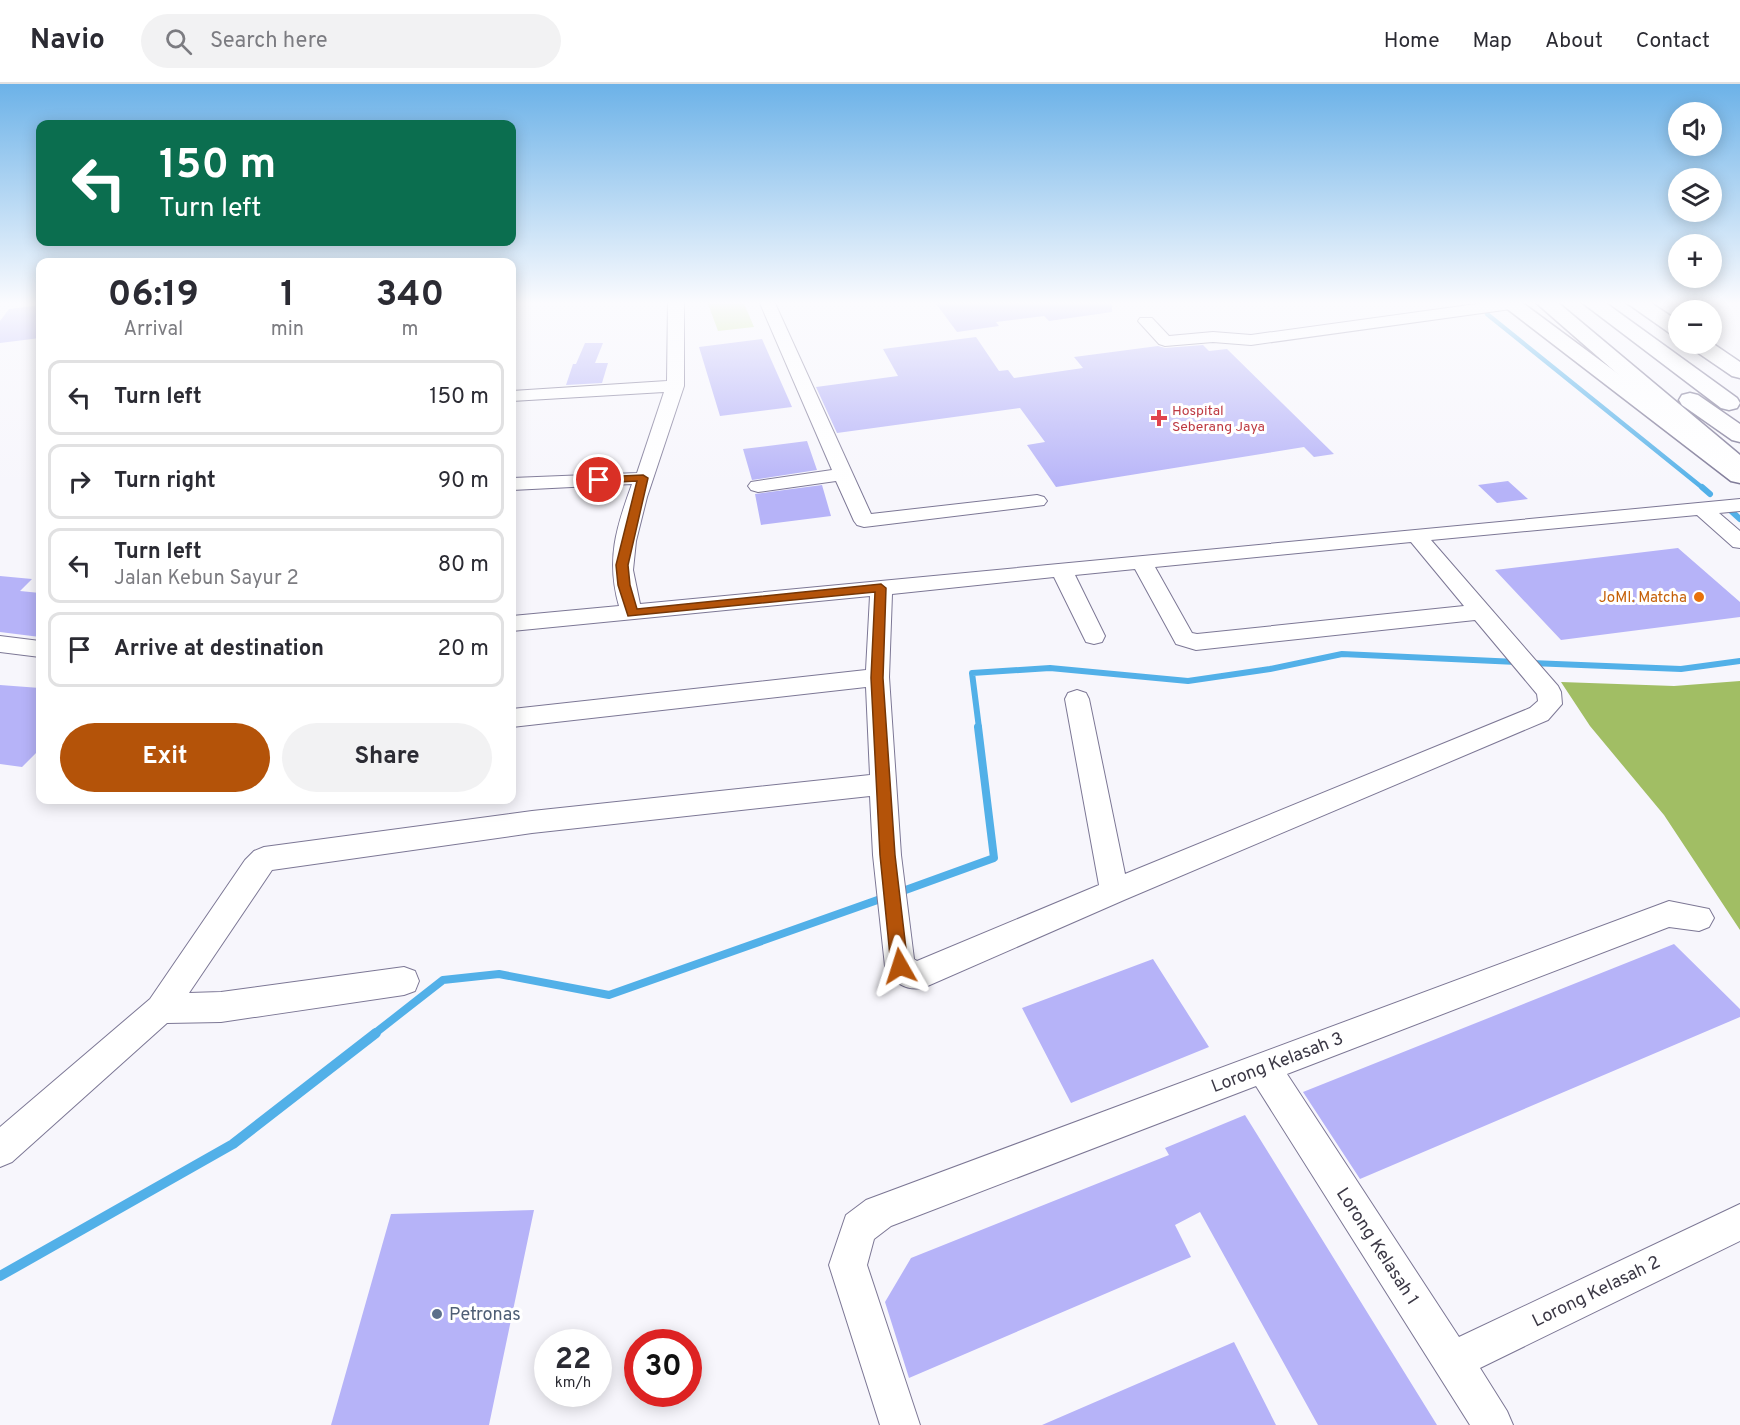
<!DOCTYPE html>
<meta charset="utf-8">
<style>
:root{--surface:#fff;--page:#f2f2f3;--text:#2b2b33;--muted:#7c7c81;--line:#e1e1e2;--accent:#b45309}
body{margin:0;font-family:Overpass,sans-serif;background:var(--page);color:var(--text);height:100vh;display:flex;flex-direction:column;font-size:22px;white-space:nowrap}
*{box-sizing:border-box;margin:0}
p{font-size:20px;color:var(--muted)}
.icon{flex:none;width:33px;height:33px;fill:none;stroke:currentColor;stroke-width:2;stroke-linecap:round;stroke-linejoin:round}
.map{position:relative;flex:1;overflow:hidden}
.side{position:absolute;left:36px;top:174px;width:480px;height:546px;display:flex;flex-direction:column;background:var(--surface);border-radius:12px;box-shadow:0 3px 15px #0003}
.side>*{flex:none}
.hud{position:absolute;left:36px;top:36px;width:480px;height:126px;border-radius:12px;box-shadow:0 3px 15px #0003;background:#0b6e4f;color:#fff;overflow:hidden}
.controls{position:absolute;left:1668px;top:18px;display:grid;gap:12px}
.controls a{display:grid;place-items:center;width:54px;height:54px;border-radius:50%;background:var(--surface);box-shadow:0 3px 15px #0003;font-size:30px}
.speed{position:absolute;left:534px;top:1245px;display:flex;gap:12px;font-size:30px;font-weight:700;text-align:center}
.speed>*{display:grid;place-content:center;width:78px;height:78px;border-radius:50%;background:var(--surface);box-shadow:0 3px 15px #0003;line-height:1}
.speed small{font-size:15px;font-weight:400}
.speed .limit{border:9px solid #d22;background:#fff;color:#111}
.pin{position:absolute;display:grid;place-items:center;width:51px;height:51px;color:#fff;margin:-26px;border:3px solid #fff;border-radius:50%;box-shadow:0 2px 6px #0007}
.me{position:absolute;width:66px;margin:-33px;rotate:354deg;stroke-linejoin:round;filter:drop-shadow(0 0 4px #0008)}
.turn{display:flex;align-items:center;gap:21px;height:126px;padding:0 24px;font-size:27px}
.turn .icon{width:78px;height:78px;stroke-width:2.5}
.turn b{display:block;font-size:42px;line-height:51px}
.eta{display:flex;justify-content:space-evenly;align-items:center;height:102px;text-align:center}
.eta b{font-size:36px;font-weight:700;line-height:42px}
.primary-button{display:flex;gap:12px;margin-top:auto;padding:12px 24px}
.primary-button a{flex:1;height:69px;border-radius:36px;background:var(--accent);color:#fff;font-size:24px;font-weight:700;line-height:69px;text-align:center}
.primary-button a+a{background:var(--page);color:var(--text)}
ul{padding:0;list-style:none}
li{display:flex;align-items:center;gap:18px;height:75px;margin:0 12px 9px;padding:0 12px;border:3px solid var(--line);border-radius:12px}
li div{flex:1}
li b{display:block;font-size:22px}
li em{font-style:normal}
header{display:flex;align-items:center;gap:36px;box-sizing:border-box;height:84px;padding:0 30px;background:var(--surface);border-bottom:2px solid var(--line)}
header strong{font-size:28px}
nav{display:flex;gap:33px;margin-inline-start:auto;font-size:21px}
.search{width:420px;height:54px;background:var(--page);display:flex;align-items:center;gap:15px;box-sizing:border-box;padding:0 21px;border-radius:33px;color:var(--muted);font-size:22px}
.map>svg:first-child{display:block}
.green{fill:#cbe698}
.forest{fill:#a1be64}
.lines{fill:none;stroke-linecap:round;stroke-linejoin:round}
.stream-far3{stroke:#52b0e8;stroke-width:4.5}
.stream-far2{stroke:#52b0e8;stroke-width:6}
.stream-far1{stroke:#52b0e8;stroke-width:8}
.stream{stroke:#52b0e8;stroke-width:10}
.building{fill:#b6b3f8}
.minor-casing{stroke:#7c7795;stroke-width:2}
.secondary-casing{stroke:#7c7795;stroke-width:3}
.motorway-casing{stroke:#7c7795;stroke-width:3}
.minor{fill:#fff;fill-rule:evenodd}
.secondary{fill:#fff;fill-rule:evenodd}
.motorway{fill:#fff;fill-rule:evenodd}
.route{fill:#b45309;stroke:#753606;stroke-width:1.5}
.health-dot{fill:#e0444e;stroke:#fff;stroke-width:2}
.food-dot{fill:#e8710a;stroke:#fff;stroke-width:2}
.service-dot{fill:#5c6f8a;stroke:#fff;stroke-width:2}
.labels{text-anchor:middle;stroke-width:6;stroke-linejoin:round;paint-order:stroke}
.far-health-label{font-size:14px;fill:#be3a42;stroke:#fff;text-anchor:start}
.food-label{font-size:15px;fill:#c56008;stroke:#fff;text-anchor:end}
.near-street-label{font-size:18px;fill:#3b3845;stroke:#fff}
.near-service-label{font-size:18px;fill:#4e5e75;stroke:#fff;text-anchor:start}
</style>
<header>
<strong>Navio</strong>
<div class="search"><svg class="icon" aria-label="search" viewBox="0 0 24 24"><circle cx="10" cy="10" r="6"/><path d="M15 15l6 6"/></svg>Search here</div>
<nav><a>Home</a><a>Map</a><a>About</a><a>Contact</a></nav>
</header>
<div class="map">
<svg width="1740" height="1341" viewBox="0 0 1740 1341">
<rect width="100%" height="100%" fill="#f7f6fc"/>
<path class="green" d="M707 217H743L754 243 718 247Z"/>
<path class="forest" d="M1740 597V846L1664 731 1590 642 1561 598 1674 602Z"/>
<g class="lines">
<path class="stream-far3" d="M1487 230 1704 405"/>
<path class="stream-far2" d="M1702 403 1710 410
M1729 425 1740 435
M1531 579 1681 585 1740 577
M979 644 972 589 1050 584 1188 597 1270 585 1342 570 1517 578"/>
<path class="stream-far1" d="M900 808 994 774 978 643
M374 950 443 896 499 890 609 911 886 813"/>
<path class="stream" d="M0 1192 233 1060 376 949"/>
</g>
<path class="building" d="M934 217H1112V228L1049 237 1044 232 996 238 999 242 957 248Z
M40 221V254L0 259V237L9 225Z
M976 253 999 287 1008 286 1014 294 1083 284 1074 273 1158 262 1165 264 1203 261 1209 267 1227 265 1334 370 1314 373 1304 363 1056 403 1027 361 1045 358 1020 324 837 349 816 303 898 292 883 265Z
M762 255 792 323 720 332 699 263Z
M585 259H603L595 279H608L602 299 566 301 573 280H576Z
M807 357 817 386 752 396 743 365Z
M1508 397 1528 415 1497 419 1478 401Z
M822 401 831 432 761 441 755 410Z
M1678 464 1740 518V533L1561 556 1495 486Z
M0 492 32 495 20 507 40 509V553L0 548Z
M0 601 40 604V665L22 683 0 680Z
M1674 860 1740 925V933L1360 1095 1303 1008Z
M1153 875 1209 963 1071 1019 1022 924Z
M1245 1031 1437 1341H1318L1200 1128 1175 1141 1191 1173 909 1294 885 1218 911 1174 1169 1071 1165 1064Z
M534 1126 489 1341H331L391 1130Z
M1234 1258 1276 1341H1042Z"/>
<g class="lines">
<defs>
<path id="minor" d="M668 217H684V302L647 413 636 457 633 486 640 520 1740 415V427L1719 429 1740 447V464L1733 463 1697 431 1431 456 1558 602 1561 608 1562 620 1548 636 1124 816 923 904C905 907 892 898 885 882L873 771 870 712 532 749 272 786 189 909 221 908 404 883 415 887 419 897 415 907 404 911 221 938 167 939 12 1078 0 1083V1043L150 915 245 776 254 767 264 763 532 727 870 691 866 603 512 643V625L866 586 870 512 512 547V532L619 522C606 476 616 444 632 400L512 406V394L637 389 664 308 512 317V307L667 297ZM1411 458 1464 522 1197 550 1192 549 1155 483ZM1135 485 1176 560 1196 566 1475 536 1537 610 1538 617 1530 624 1125 790 1089 615 1086 609 1077 606 1068 609 1065 615 1099 801 917 877 914 875 901 771 889 593 892 510 1054 493 1083 552 1086 558 1094 560 1102 558 1105 552 1075 491Z
M759 217H774L871 430 1037 411 1044 413 1047 417 1044 421 864 443 857 441 854 437 836 397 758 408 751 406 748 402 751 398 832 386Z
M1498 217H1517L1519 220 1511 225 1251 261 1213 258 1165 262 1159 260 1138 237 1140 234H1152L1169 252 1213 248 1251 251Z
M0 552 40 557V573L0 568Z
M1669 817 1709 825 1714 834 1709 843 1699 847 1669 843 1287 990 1459 1253 1740 1120V1157L1480 1284 1507 1327 1513 1341H1470L1256 1002 891 1142 874 1155 867 1181 920 1341H880L829 1181 846 1131 866 1116Z"/>
<path id="secondary" d="M1497 217H1520L1740 380V399L1731 397Z
M1624 217H1648L1678 237V252L1671 250Z
M1712 259 1740 278V294L1732 292 1691 264 1688 260Z"/>
<path id="motorway" d="M1534 217H1556L1740 371V391L1731 389Z
M1580 217H1603L1737 314 1740 319 1737 324 1729 326 1721 324Z
M1690 309 1698 311 1740 340V358L1732 356 1682 321 1679 316 1682 311Z"/>
</defs>
<use href="#minor" class="minor-casing"/>
<use href="#secondary" class="secondary-casing"/>
<use href="#motorway" class="motorway-casing"/>
<use href="#minor" class="minor"/>
<use href="#secondary" class="secondary"/>
<use href="#motorway" class="motorway"/>
</g>
<linearGradient id="sky" x2="0" y2="1"><stop stop-color="#6cb2e8"/><stop offset="0.54" stop-color="#fbfbfe"/><stop offset="1" stop-color="#fbfbfe" stop-opacity="0"/></linearGradient>
<rect width="1740" height="405" fill="url(#sky)"/>
<path class="route" d="M643 391 648 394 628 481 630 501 637 525 881 500 886 504 883 594 895 771 908 882 905 887 900 889 894 887 891 882 880 771 871 594 875 508 628 532 618 501 616 481 637 397 599 399 594 396 599 393Z"/>
<path class="health-dot" d="M1156 325h6v6h6v6h-6v6h-6v-6h-6v-6h6z"/>
<circle class="food-dot" cx="1699" cy="513" r="6"/>
<circle class="service-dot" cx="437" cy="1230" r="6"/>
<g class="labels">
<g class="far-health-label">
<text x="1172" y="331">Hospital<tspan x="1172" dy="16">Seberang Jaya</tspan></text>
</g>
<g class="food-label">
<text x="1687" y="518">JoMI. Matcha</text>
</g>
<g class="near-street-label">
<text transform="translate(1277 978) rotate(-21)" y="6">Lorong Kelasah 3</text>
<text transform="translate(1378 1162) rotate(57)" y="6">Lorong Kelasah 1</text>
<text transform="translate(1596 1207) rotate(-26)" y="6">Lorong Kelasah 2</text>
</g>
<g class="near-service-label">
<text x="449" y="1236">Petronas</text>
</g>
</g>
</svg>
<div class="controls">
<a><svg class="icon" aria-label="sound" viewBox="0 0 24 24"><path d="M4 9h4l5-4v14l-5-4H4zM17 9q2 3 0 6"/></svg></a>
<a><svg class="icon" aria-label="layers" viewBox="0 0 24 24"><path d="M12 4l9 5-9 5-9-5zM3 14l9 5 9-5"/></svg></a>
<a>+</a>
<a>−</a>
</div>
<div class="speed"><div>22<small>km/h</small></div><div class="limit">30</div></div>
<div class="pin" style="left:599px;top:396px;background:#d93025"><svg class="icon" aria-label="arrive" viewBox="0 0 24 24"><path d="M6 21V4h12l-3 4 3 4H6"/></svg></div>
<svg class="me" style="left:900px;top:882px" viewBox="-20 -20 40 40"><path d="M0-17L14 15 0 8-14 15z" fill="#b45309" stroke="#fff" stroke-width="4"/></svg>
<div class="hud">
<div class="turn"><svg class="icon" aria-label="left" viewBox="0 0 24 24"><path d="M17 20v-9H6M10 6l-5 5 5 5"/></svg><div><b>150 m</b>Turn left</div></div>
</div>
<section class="side">
<div class="eta">
<div><b>06:19</b><p>Arrival</p></div>
<div><b>1</b><p>min</p></div>
<div><b>340</b><p>m</p></div>
</div>
<ul>
<li><svg class="icon" aria-label="left" viewBox="0 0 24 24"><path d="M17 20v-9H6M10 6l-5 5 5 5"/></svg><div><b>Turn left</b></div><em>150 m</em></li>
<li><svg class="icon" aria-label="right" viewBox="0 0 24 24"><path d="M7 20v-9h11M14 6l5 5-5 5"/></svg><div><b>Turn right</b></div><em>90 m</em></li>
<li><svg class="icon" aria-label="left" viewBox="0 0 24 24"><path d="M17 20v-9H6M10 6l-5 5 5 5"/></svg><div><b>Turn left</b><p>Jalan Kebun Sayur 2</p></div><em>80 m</em></li>
<li><svg class="icon" aria-label="arrive" viewBox="0 0 24 24"><path d="M6 21V4h12l-3 4 3 4H6"/></svg><div><b>Arrive at destination</b></div><em>20 m</em></li>
</ul>
<div class="primary-button"><a>Exit</a><a>Share</a></div>
</section>
</div>
